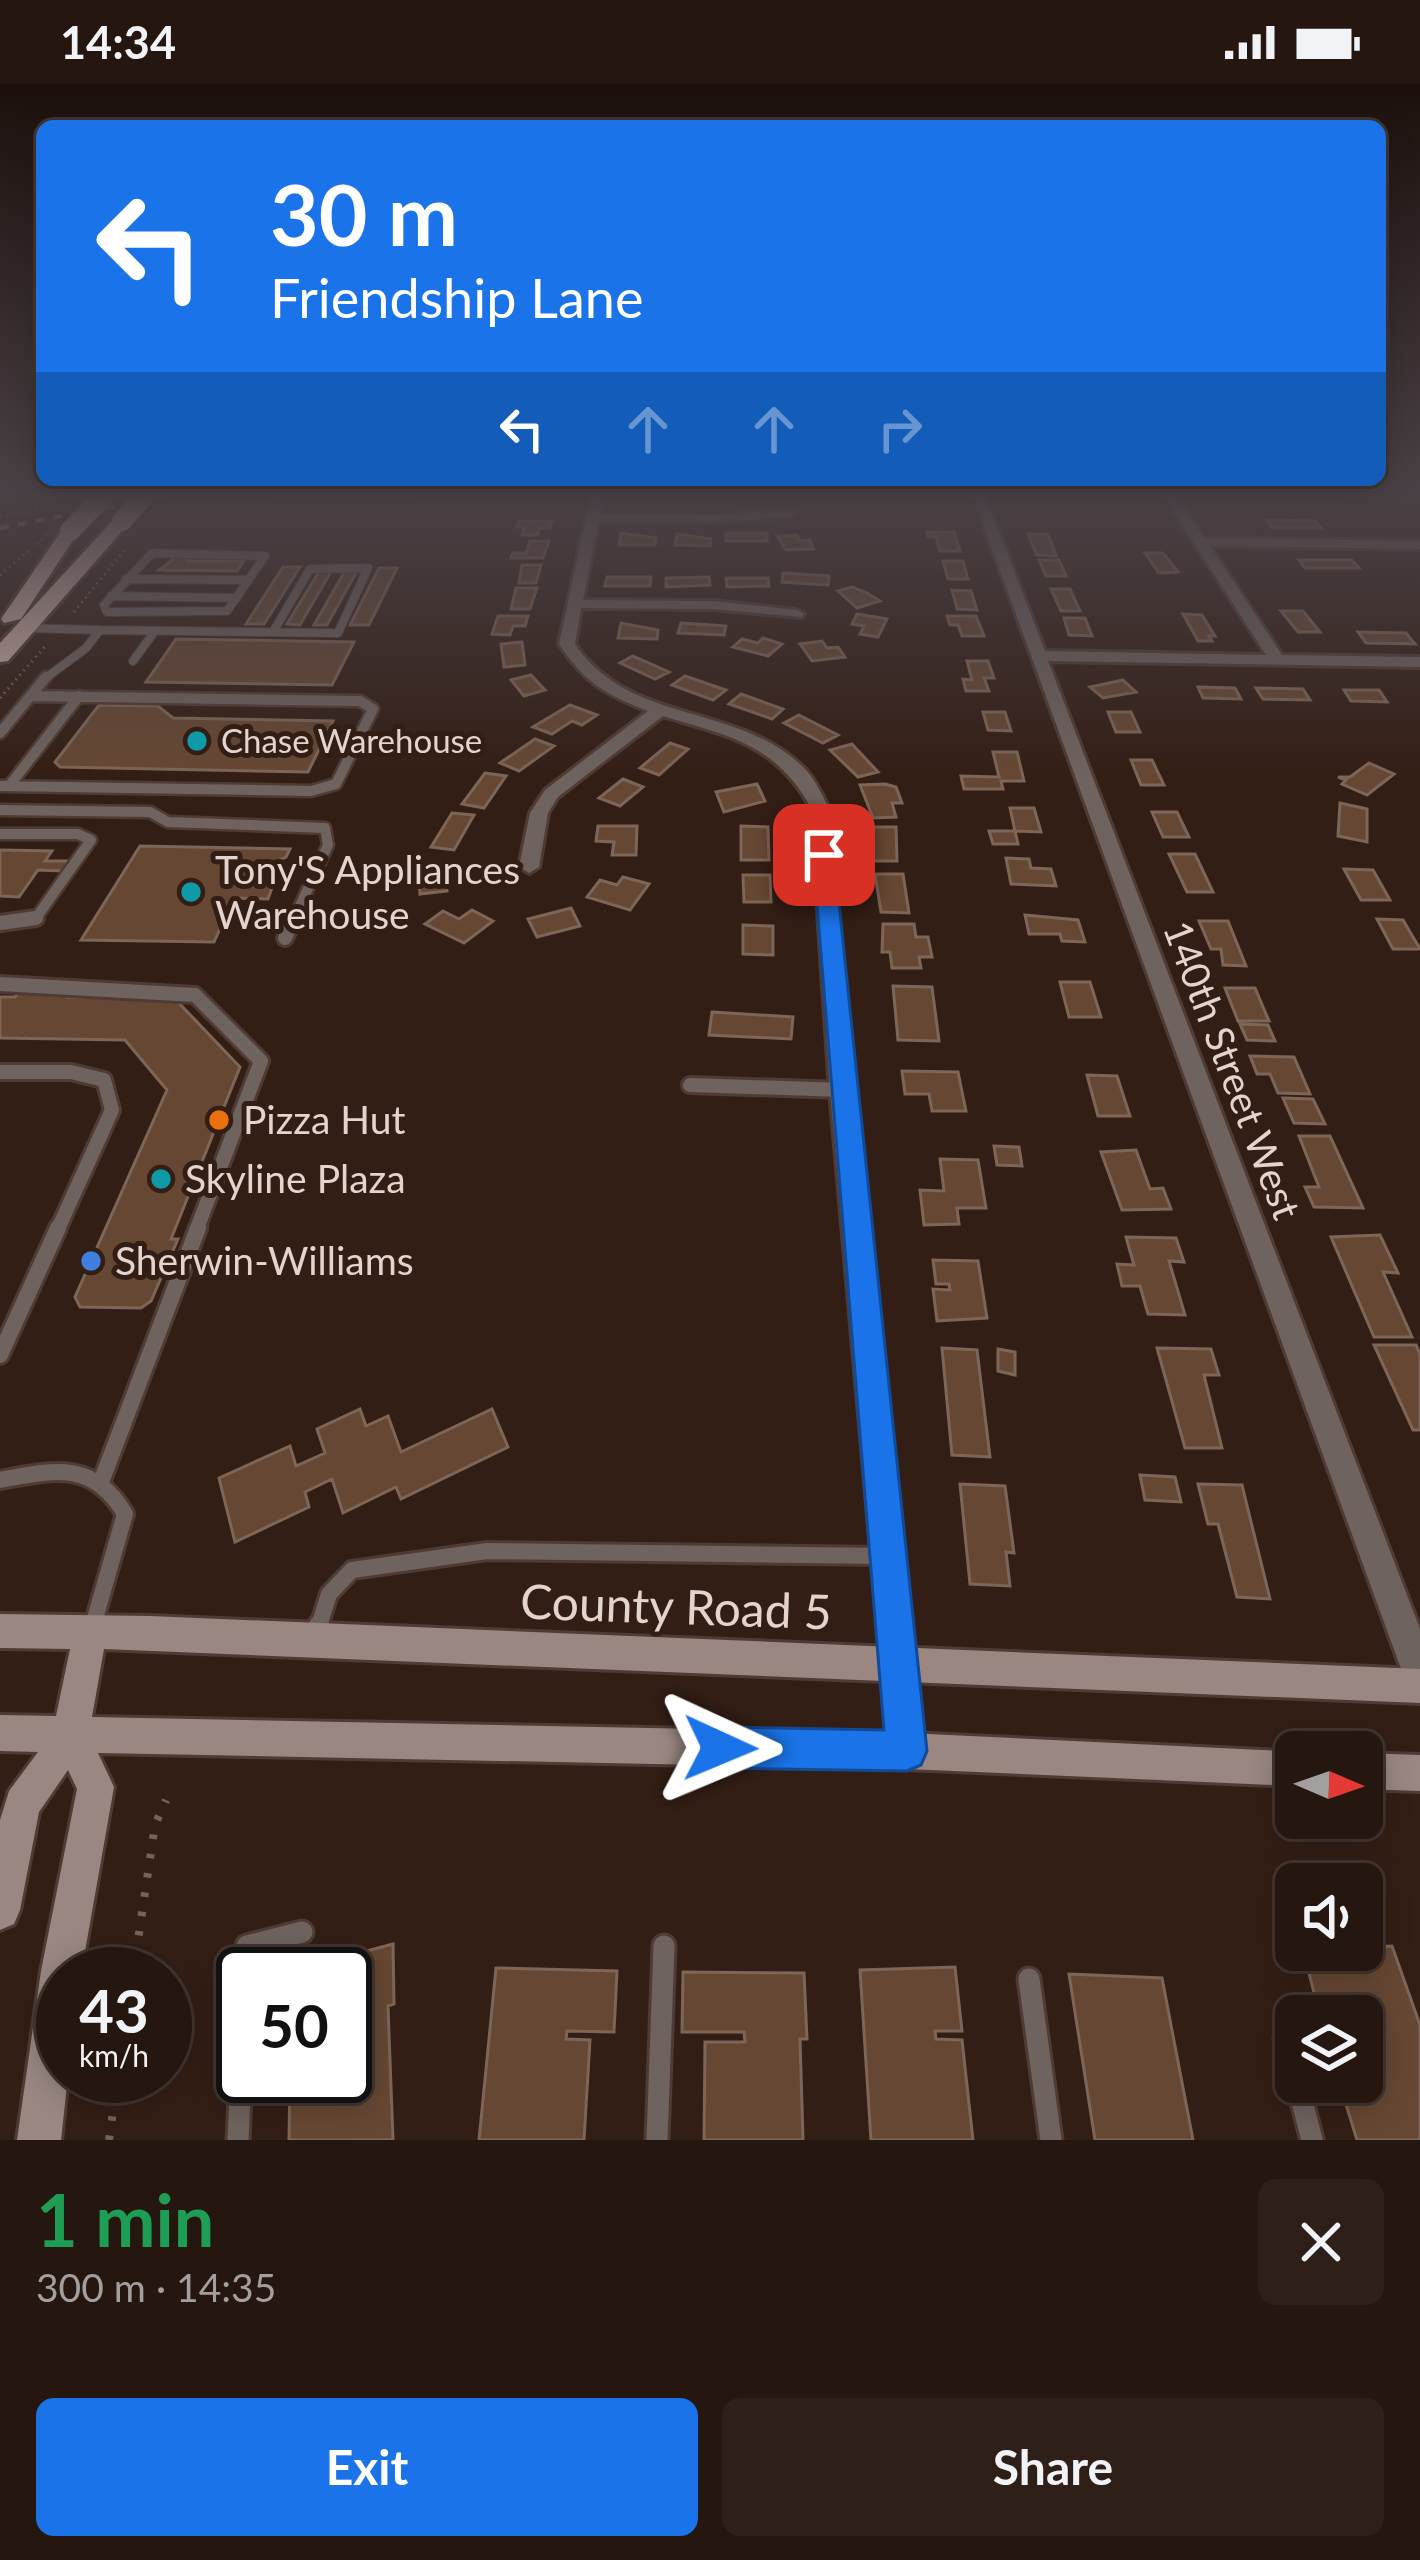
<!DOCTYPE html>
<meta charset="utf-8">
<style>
:root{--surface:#261610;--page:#2e1f19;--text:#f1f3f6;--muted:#a49f9f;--line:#423530;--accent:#1a73e8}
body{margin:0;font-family:Lato,sans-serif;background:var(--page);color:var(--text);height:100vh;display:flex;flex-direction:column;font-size:45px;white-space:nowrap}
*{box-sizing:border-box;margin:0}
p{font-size:39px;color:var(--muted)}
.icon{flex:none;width:66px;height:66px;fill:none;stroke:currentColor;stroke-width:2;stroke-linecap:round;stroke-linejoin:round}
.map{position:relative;height:2056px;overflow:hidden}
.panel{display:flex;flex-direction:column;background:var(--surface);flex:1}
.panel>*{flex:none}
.guide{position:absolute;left:36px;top:36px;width:1350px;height:366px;border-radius:18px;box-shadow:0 6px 30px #0003,0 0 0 3px var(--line);background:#1a73e8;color:#fff;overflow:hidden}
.needle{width:78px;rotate:92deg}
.controls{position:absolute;left:1275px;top:1647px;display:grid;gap:24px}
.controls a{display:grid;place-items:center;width:108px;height:108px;border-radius:18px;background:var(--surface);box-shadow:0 6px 30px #0003,0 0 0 3px var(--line);font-size:60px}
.speed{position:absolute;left:36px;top:1863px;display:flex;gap:24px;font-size:60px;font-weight:700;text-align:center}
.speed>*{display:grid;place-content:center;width:156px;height:156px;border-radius:50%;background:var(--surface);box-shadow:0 6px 30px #0003,0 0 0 3px var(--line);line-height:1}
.speed small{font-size:30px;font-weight:400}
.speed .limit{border:6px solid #111;border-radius:18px;background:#fff;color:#111}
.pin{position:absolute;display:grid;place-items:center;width:102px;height:102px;color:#fff;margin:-51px;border-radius:24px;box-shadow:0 6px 18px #0006}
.me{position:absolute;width:132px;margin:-66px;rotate:91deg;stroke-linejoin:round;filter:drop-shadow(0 0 9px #0008)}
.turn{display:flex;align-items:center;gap:42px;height:252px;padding:0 36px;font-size:54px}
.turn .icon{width:156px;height:156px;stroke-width:2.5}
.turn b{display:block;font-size:84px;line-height:102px}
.lanes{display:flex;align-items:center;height:114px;padding:0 36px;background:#0003;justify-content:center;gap:60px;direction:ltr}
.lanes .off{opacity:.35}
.round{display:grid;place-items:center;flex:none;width:126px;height:126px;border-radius:18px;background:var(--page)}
.summary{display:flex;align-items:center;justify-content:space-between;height:204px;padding:0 36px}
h1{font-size:72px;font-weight:700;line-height:90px;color:#1e9e55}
.primary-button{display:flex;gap:24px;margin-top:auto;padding:24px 36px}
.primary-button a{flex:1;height:138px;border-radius:18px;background:var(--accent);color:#fff;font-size:48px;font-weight:700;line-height:138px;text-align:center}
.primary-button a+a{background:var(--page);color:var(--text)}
.status{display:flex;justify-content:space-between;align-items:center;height:84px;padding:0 60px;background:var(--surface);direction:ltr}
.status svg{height:33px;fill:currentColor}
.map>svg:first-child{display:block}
.water{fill:#0c4141}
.building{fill:#664733;stroke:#7d6557;stroke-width:3}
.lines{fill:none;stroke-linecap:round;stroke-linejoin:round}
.service-far4-casing{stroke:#4f3b33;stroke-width:10}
.service-far3-casing{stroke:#4f3b33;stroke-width:15}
.service-far2-casing{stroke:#4f3b33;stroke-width:20}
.service-far1-casing{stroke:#4f3b33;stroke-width:22}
.service-casing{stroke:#4f3b33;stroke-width:27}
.minor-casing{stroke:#4f3b33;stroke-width:6}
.secondary-casing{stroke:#4f3b33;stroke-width:6}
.trunk-casing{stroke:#4f3b33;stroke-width:6}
.path-far1{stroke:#75625a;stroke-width:3;stroke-dasharray:1.5 4.5;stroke-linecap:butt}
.path{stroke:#75625a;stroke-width:8;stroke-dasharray:4.5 15;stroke-linecap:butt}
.service-far4{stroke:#6f635f;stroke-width:8}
.service-far3{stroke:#6f635f;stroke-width:10}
.service-far2{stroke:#6f635f;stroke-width:14}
.service-far1{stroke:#6f635f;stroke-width:16}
.service{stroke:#6f635f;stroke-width:21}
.minor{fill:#6f635f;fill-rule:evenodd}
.secondary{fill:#9a8781;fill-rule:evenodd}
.trunk{fill:#cbaea6;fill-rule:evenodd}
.rail{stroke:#8d7b73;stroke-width:4.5;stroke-dasharray:9 9;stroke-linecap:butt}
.trunk-bridge-casing{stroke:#4f3b33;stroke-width:22;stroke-linecap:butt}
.path-bridge{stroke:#75625a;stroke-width:3;stroke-dasharray:1.5 4.5;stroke-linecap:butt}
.trunk-bridge{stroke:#cbaea6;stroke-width:20}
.route{fill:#1a73e8;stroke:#114b97;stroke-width:3}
.culture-dot{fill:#0f9aa8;stroke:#331e15;stroke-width:4.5}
.food-dot{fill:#e8710a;stroke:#331e15;stroke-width:4.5}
.shop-dot{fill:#3f7fe0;stroke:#331e15;stroke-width:4.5}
.labels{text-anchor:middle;stroke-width:10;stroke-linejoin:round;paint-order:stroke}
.far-poi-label{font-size:33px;fill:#e3d4ce;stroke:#331e15;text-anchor:start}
.poi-label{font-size:39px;fill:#e3d4ce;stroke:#331e15;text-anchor:start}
.street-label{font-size:39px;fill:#e3d4ce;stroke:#331e15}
.near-street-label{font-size:48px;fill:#e3d4ce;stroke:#331e15}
</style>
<div class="status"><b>14:34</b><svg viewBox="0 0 49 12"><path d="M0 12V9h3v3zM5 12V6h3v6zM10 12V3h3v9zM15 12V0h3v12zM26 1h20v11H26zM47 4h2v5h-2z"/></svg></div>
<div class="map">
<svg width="1420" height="2056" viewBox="0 0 1420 2056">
<rect width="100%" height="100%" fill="#331e15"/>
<path class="water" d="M305 407H429L404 419 269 414Z"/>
<path class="building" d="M1267 436 1315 437 1321 444H1272Z
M519 437H552L550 444H539L538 451H522L524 443H517Z
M927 448H954L960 467H940L936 453H928Z
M621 449 656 454 655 461H619Z
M726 449H767V457H726Z
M677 450 711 455 710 462 675 461Z
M1028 450H1048L1056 472 1037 471Z
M797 451 799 457 810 456 813 465 786 466 777 452Z
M530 457H549L543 474H511L513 469H526Z
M184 467H196L188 477H244L237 487 159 486Z
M1145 469H1163L1178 488 1159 489Z
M1039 476H1059L1066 492H1046Z
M1299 476H1352L1359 484H1305Z
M943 477H963L968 495H948Z
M522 481H541L536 499H519Z
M283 483H300L264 540H246Z
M379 484H397L369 541H350Z
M320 486H332L300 541 287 540Z
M345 487H357L327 541H314Z
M783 489 829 492 828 501 782 498Z
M607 493H651L650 502H605Z
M709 493 710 501 666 503V494Z
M726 494H768L769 502 727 503Z
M852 503 867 509 880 517 857 524 838 507Z
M516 504H537L530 525H511Z
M1051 505H1070L1080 527H1061Z
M952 506 971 507 977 526 957 525Z
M1281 527H1303L1320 548H1298Z
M857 530 887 535 878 553 860 550 864 542 852 540Z
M1183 530 1202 531 1215 552H1209L1212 557H1198Z
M498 532H528L525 542H513L510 551 492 550Z
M947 532H976L984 552H962L958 541H950Z
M1064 534H1085L1092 552 1069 551Z
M621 539 658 546 657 555 618 554Z
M681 539 712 541 726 542 724 551 678 549Z
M1358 548 1406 549 1415 560 1366 559Z
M763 554 782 560 768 572 733 563 742 555 758 559Z
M176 555 354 558 332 601 146 598Z
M822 557 827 564 838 563 845 573 812 577 800 560Z
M522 558 525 581 504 583 501 560Z
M633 572 669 588 655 595 620 579Z
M967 577H988L994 594H984L989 607H966L963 595 972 596Z
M531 591 545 606 524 612 511 596Z
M685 592 726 606 713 616 672 601Z
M1123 596 1136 608 1103 614 1090 603Z
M1198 603 1235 604 1241 615 1203 614Z
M1256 604 1303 605 1310 616 1263 615Z
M1344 606H1379L1387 618 1351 617Z
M741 610 783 625 772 635 729 620Z
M99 621 158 622 173 634 333 637 308 688 60 683 55 678Z
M570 621 597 631 582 641 572 637 552 650 533 643Z
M983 628H1005L1011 647 988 646Z
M1108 628H1131L1140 648H1116Z
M799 631 838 651 823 659 784 639Z
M535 655 554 662 519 687 500 679Z
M670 659 688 665 659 691 640 684Z
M852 660 878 688 858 693 830 666Z
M993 668H1017L1024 697H1001L1003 705H964L961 692 999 693Z
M1131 676H1152L1164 701H1141Z
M1369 679 1394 690 1367 711 1342 700 1346 696 1338 693H1350Z
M485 689 506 692 484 724 462 720Z
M623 695 643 703 620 722 599 714Z
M757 700 765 717 724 728 716 708Z
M885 700 896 703 902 719H892L896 733 873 734 860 701Z
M1340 719 1367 725V758L1338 752Z
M1010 724H1034L1041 748 1015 747Z
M1152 728H1177L1189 753H1163Z
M452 729 474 731 454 766 431 763Z
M598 742H637L636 771H612L614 758 596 757Z
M741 742 768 743 769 776H741Z
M869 743H896L897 777H874Z
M989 747H1015L1018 760H993Z
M140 762 290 765 286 773 271 780 279 787 266 794 273 801 268 815 234 814 214 858 81 856Z
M0 766 52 767 45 777H69L62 787 38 786 19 813 0 812Z
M1169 770H1195L1213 808H1187Z
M1006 774 1029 775 1031 784 1051 785 1056 802 1011 800Z
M440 779 447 807 420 810 419 798 412 799V782Z
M1344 785 1373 786 1390 816H1361Z
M875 790H903L909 829 881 828Z
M743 791H770L771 818H744Z
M623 793 649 800 630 826 587 813 600 796 617 801Z
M571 824 580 842 537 853 528 835Z
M472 826 493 837 464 859 425 840 443 827 459 835Z
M1025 831 1078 836 1085 858 1062 857 1060 850H1029Z
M1377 835 1403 836 1420 865H1393Z
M1199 837H1228L1246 882 1223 881 1221 865H1211Z
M883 840H914L916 853H928L932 873H919L921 884H892L890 868H882Z
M743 841 773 842V871L743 870Z
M1060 898H1090L1101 933H1069Z
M893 902 932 903 939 957 898 956Z
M1225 904H1255L1269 937H1238Z
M20 906 72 907 68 913 175 915 240 983 171 1155H178L151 1217 141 1224 80 1223 75 1213 167 1006 125 956 0 954V913H15Z
M712 928 793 933 791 955 709 951Z
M1240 940 1268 941 1275 957 1247 956Z
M1250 972 1294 973 1310 1010 1278 1009 1270 990H1257Z
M902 987 958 988 966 1027H932L929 1010H905Z
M1087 991 1117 992 1130 1032H1098Z
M1283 1014 1313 1015 1325 1040 1294 1039Z
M1299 1052H1330L1363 1124 1314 1123 1305 1103H1319Z
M994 1062 1019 1063 1022 1082 997 1081Z
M1136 1066 1150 1105 1163 1104 1171 1125 1122 1126 1101 1068Z
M940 1075 978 1076 986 1124H957L959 1140 924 1141 920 1106 944 1107Z
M1380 1151 1398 1189 1383 1188 1412 1253H1374L1331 1153Z
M1126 1153 1176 1154 1184 1178 1169 1177 1185 1231 1148 1230 1140 1202H1122L1117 1180 1134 1181Z
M933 1176 978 1177 987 1234 937 1237 933 1205 950 1206 949 1200H936Z
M1374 1261H1416L1420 1270V1346H1413Z
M942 1264 977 1266 990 1373 952 1371Z
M1157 1264 1211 1265 1219 1291H1204L1222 1364H1185Z
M998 1265 1015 1268V1291L998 1287Z
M360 1325 366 1342 388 1332 401 1368 492 1325 508 1363 401 1415 396 1403 343 1429 332 1395 305 1408 309 1423 235 1458 219 1394 290 1362 296 1382 325 1369 317 1345Z
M1140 1391 1175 1393 1181 1418 1145 1416Z
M960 1400 1005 1402 1014 1469 1006 1468 1010 1502 970 1500Z
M1198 1400 1242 1401 1270 1515 1237 1513 1218 1440H1208Z
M393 1860 394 1920 388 1922 393 2056H289L290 1992H345V1890H280Z
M1392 1862 1420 1941V2056H1357L1339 1998H1362V1932H1320L1303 1866Z
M955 1883 962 1947H935L936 1955 962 1956 973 2056H871L860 1886Z
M496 1884 617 1887 614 1948 567 1947 566 1955 590 1956 584 2056H479Z
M683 1888 804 1889 807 1955H800L803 2056H704L705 1958H745L744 1948H682Z
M1069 1890 1162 1894 1193 2056H1095Z"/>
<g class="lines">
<defs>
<path id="service-far4" d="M152 469 265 472 227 527 107 528 104 521Z
M126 495 249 496
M111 512 237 514
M25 544 100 546 86 564 43 596
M100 546 338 549 368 484 310 485 273 548
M133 577 155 547"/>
<path id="service-far3" d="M0 649 46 593
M0 702 311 707 336 700 373 625 360 617 31 612
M9 702 79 612
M0 726 150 728 168 738 325 744 328 761 293 837
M0 750H78L91 756 36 834 14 837"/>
<path id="service-far2" d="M0 839 36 834
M285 854 294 834
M0 900 195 911 261 977 196 1147
M0 988H71L104 996 112 1026 57 1147
M690 1001 842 1006"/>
<path id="service-far1" d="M0 1271 58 1144
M0 1396C54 1386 93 1376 125 1430L92 1545
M101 1398 198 1144
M318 1545 329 1510 352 1486 487 1467 886 1472"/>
<path id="service" d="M315 1556 319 1542
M246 1890 247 1862 302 1848
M1029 1895 1051 2056
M1285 1953 1296 1993
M1297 1998 1312 2056
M238 2056 243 1946
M657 2056 664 1862"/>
<path id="minor" d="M592 407H604L600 430 714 431 789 425 795 429 789 433 714 439 598 438 583 516 712 517 797 526 804 530 802 533 712 525 581 524 575 560C630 642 739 618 805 685 815 695 822 711 829 724L854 1006 925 1667 920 1680 907 1685 894 1680 889 1667 830 1006 811 724C776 660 729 652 663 632L558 713 548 729 539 783 529 789 519 783 530 729 545 706 648 627C605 610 586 600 559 560Z
M971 407H983L1045 567 1266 571 1161 407H1173L1204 454 1420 457V465L1210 462 1282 571 1420 573V583L1048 577 1420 1545V1607L1408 1602 1403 1590Z"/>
<path id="secondary" d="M0 1530 150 1532 1420 1585V1619L104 1565 92 1633 907 1649 1301 1668H1296V1702L907 1685 98 1669 114 1703 81 1890H63V1992H68L61 2056H17L41 1887 77 1705 68 1686 39 1728 20 1826 14 1840 0 1846V1736L9 1707 38 1668 0 1667V1631L56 1632 70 1565 0 1564Z
M1362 1669 1420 1671V1707L1362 1705Z"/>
<path id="trunk" d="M116 433 131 437 8 577 0 578V559Z
M70 442 79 447 21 535 4 539 1 535 64 443Z"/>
</defs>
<use href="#service-far4" class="service-far4-casing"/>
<use href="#service-far3" class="service-far3-casing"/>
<use href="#service-far2" class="service-far2-casing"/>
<use href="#service-far1" class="service-far1-casing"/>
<use href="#service" class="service-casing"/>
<use href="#minor" class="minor-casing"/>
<use href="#secondary" class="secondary-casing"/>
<use href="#trunk" class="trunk-casing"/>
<path class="path-far1" d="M35 422 44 407
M0 432 61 422
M0 491 32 464
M74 528 127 463
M0 614 47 560"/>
<path class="path" d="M133 1890 155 1741 166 1716
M109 2056 118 1992"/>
<use href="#service-far4" class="service-far4"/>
<use href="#service-far3" class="service-far3"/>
<use href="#service-far2" class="service-far2"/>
<use href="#service-far1" class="service-far1"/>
<use href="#service" class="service"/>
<use href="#minor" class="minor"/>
<use href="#secondary" class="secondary"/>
<use href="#trunk" class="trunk"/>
<path class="rail" d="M0 444 192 407"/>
<defs>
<path id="trunk-bridge" d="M122 437 148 407
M70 447 108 407"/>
</defs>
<use href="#trunk-bridge" class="trunk-bridge-casing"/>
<path class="path-bridge" d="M37 460 47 450"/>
<use href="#trunk-bridge" class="trunk-bridge"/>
</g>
<linearGradient id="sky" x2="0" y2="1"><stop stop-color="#1c100c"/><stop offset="0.59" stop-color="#4a4146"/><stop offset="1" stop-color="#4a4146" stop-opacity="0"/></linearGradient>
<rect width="1420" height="695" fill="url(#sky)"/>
<path class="route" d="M824 765 834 771 927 1667 921 1681 907 1687 720 1684 705 1678 699 1664 705 1649 720 1643 884 1646 813 771Z"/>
<g class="culture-dot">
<circle cx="197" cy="657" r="12"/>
<circle cx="191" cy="808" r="12"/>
<circle cx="161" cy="1095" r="12"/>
</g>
<circle class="food-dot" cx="219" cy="1036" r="12"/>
<circle class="shop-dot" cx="91" cy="1177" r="12"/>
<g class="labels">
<g class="far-poi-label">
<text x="221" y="669">Chase Warehouse</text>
</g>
<g class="poi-label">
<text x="215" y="800">Tony'S Appliances<tspan x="215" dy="45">Warehouse</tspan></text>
<text x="243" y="1050">Pizza Hut</text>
<text x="185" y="1109">Skyline Plaza</text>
<text x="115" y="1191">Sherwin-Williams</text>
</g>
<g class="street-label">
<text transform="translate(1232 986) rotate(69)" y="14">140th Street West</text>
</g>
<g class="near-street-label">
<text transform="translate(676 1523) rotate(2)" y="17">County Road 5</text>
</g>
</g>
</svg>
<div class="controls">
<a><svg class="needle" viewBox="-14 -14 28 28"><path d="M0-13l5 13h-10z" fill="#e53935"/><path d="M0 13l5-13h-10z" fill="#a49f9f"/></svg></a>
<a><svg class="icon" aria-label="sound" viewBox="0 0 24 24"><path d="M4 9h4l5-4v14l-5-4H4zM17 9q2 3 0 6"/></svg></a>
<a><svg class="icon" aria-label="layers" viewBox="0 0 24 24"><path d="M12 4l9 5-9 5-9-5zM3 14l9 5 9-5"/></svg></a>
</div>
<div class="speed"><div>43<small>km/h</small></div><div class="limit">50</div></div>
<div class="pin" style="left:824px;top:771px;background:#d93025"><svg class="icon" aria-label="arrive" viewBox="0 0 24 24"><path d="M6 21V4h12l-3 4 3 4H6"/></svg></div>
<svg class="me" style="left:720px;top:1664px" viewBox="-20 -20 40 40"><path d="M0-17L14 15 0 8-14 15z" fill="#1a73e8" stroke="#fff" stroke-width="4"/></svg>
<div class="guide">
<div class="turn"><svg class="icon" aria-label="left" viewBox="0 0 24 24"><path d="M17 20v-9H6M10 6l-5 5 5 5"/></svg><div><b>30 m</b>Friendship Lane</div></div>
<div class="lanes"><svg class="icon" aria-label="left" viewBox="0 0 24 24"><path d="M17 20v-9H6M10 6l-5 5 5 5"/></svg><svg class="icon off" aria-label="ahead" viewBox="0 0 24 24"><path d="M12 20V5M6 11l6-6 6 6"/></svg><svg class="icon off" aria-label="ahead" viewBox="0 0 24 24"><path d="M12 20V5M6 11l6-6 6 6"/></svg><svg class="icon off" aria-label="right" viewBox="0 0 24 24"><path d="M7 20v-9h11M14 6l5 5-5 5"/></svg></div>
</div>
</div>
<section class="panel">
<div class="summary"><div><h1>1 min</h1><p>300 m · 14:35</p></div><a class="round"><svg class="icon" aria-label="close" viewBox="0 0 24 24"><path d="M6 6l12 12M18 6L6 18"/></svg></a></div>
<div class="primary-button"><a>Exit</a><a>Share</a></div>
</section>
